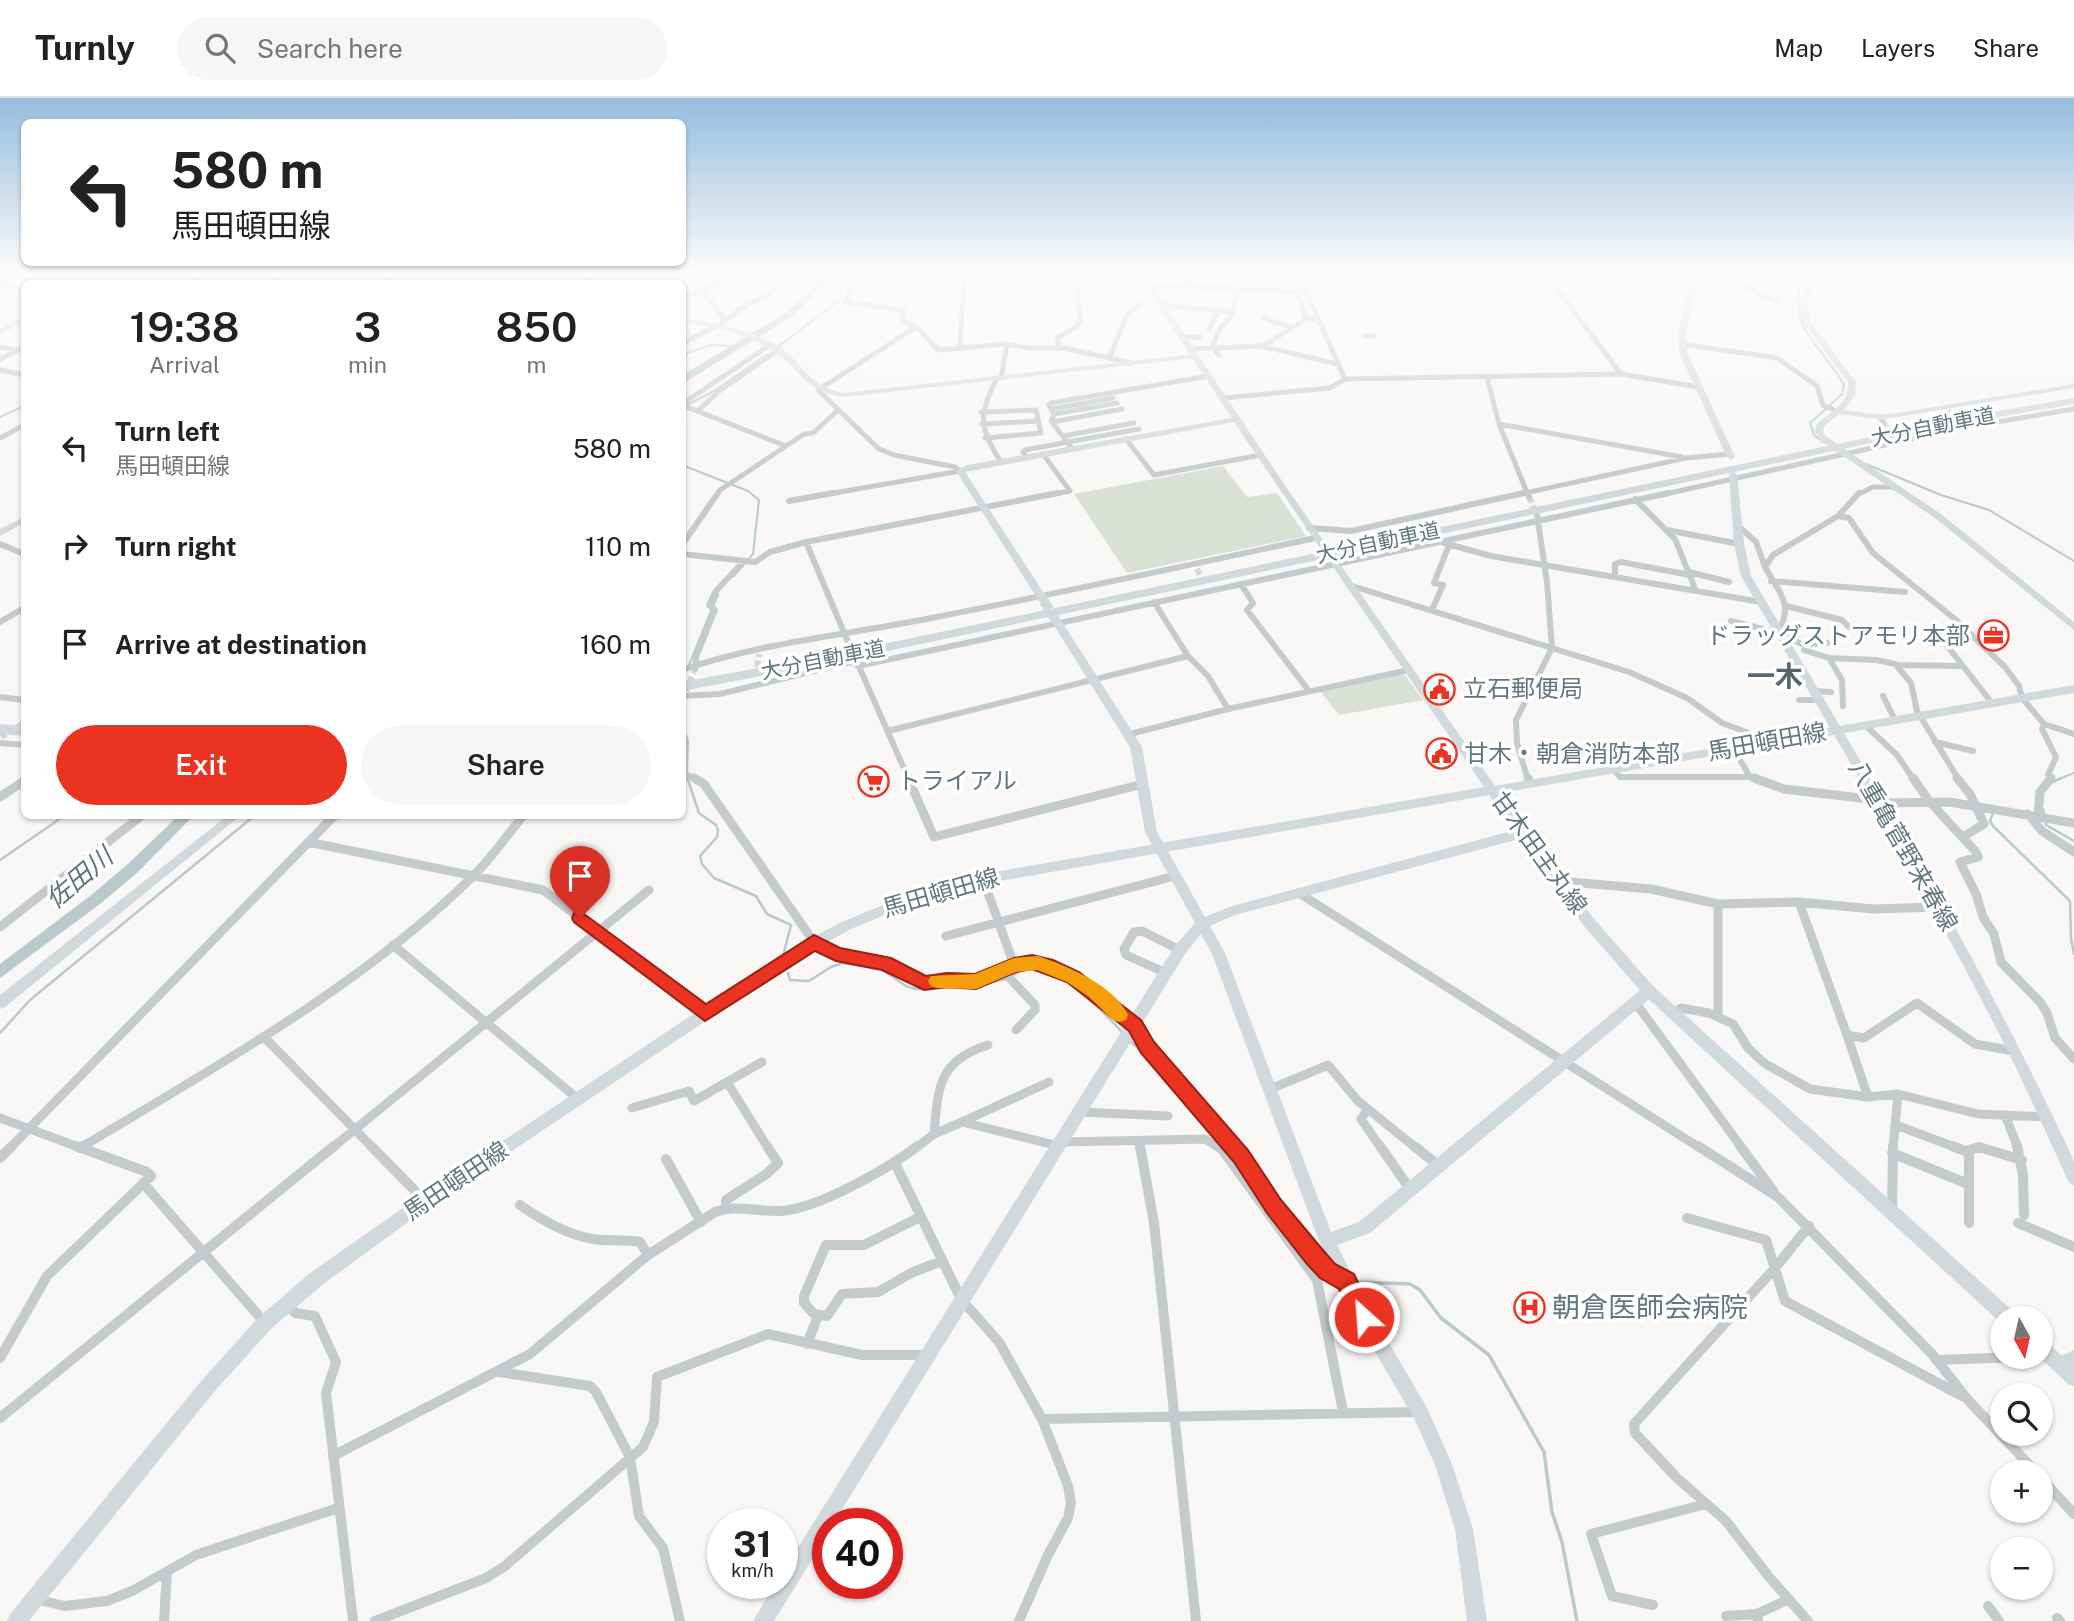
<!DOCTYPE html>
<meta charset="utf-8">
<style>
:root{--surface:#fff;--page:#f6f6f6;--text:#222;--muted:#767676;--line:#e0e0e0;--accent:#eb3321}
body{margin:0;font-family:"Public Sans","Noto Sans JP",sans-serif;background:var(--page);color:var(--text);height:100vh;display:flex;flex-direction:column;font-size:26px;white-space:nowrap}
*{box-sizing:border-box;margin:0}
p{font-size:23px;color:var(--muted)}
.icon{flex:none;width:38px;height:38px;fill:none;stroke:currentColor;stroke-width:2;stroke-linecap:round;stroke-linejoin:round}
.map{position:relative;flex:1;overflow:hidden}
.details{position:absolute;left:21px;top:182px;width:665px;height:539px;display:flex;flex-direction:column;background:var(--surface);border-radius:10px;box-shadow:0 2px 5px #0004}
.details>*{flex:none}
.hud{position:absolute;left:21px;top:21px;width:665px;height:147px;border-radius:10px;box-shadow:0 2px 5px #0004;background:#fff;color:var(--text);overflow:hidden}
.needle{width:46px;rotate:172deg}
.controls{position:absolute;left:1990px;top:1208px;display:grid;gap:14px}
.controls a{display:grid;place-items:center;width:63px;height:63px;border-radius:50%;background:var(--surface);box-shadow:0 2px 5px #0004;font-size:35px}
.speed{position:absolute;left:707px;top:1410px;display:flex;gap:14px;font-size:35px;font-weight:700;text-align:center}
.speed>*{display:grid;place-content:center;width:91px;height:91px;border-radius:50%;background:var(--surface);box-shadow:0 2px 5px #0004;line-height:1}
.speed small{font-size:18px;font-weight:400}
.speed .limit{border:10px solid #d22;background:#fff;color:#111}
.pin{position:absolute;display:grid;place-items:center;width:60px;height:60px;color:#fff;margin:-72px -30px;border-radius:50% 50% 50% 0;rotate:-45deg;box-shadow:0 0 7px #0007}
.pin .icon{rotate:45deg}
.me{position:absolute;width:77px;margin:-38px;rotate:334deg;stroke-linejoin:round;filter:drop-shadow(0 0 5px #0008)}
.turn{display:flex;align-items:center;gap:24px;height:147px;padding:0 35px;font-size:32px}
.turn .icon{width:91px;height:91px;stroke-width:2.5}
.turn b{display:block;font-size:49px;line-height:60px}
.eta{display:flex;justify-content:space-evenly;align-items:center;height:119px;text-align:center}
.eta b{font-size:42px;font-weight:600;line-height:49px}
.button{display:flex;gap:14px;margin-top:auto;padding:14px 35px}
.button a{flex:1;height:80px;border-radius:42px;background:var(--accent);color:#fff;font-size:28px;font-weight:600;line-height:80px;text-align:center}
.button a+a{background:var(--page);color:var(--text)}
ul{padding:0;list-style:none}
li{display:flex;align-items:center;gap:21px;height:98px;padding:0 35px}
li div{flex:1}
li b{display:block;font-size:26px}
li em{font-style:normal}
header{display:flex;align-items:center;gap:42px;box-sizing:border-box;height:98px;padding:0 35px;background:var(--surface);border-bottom:2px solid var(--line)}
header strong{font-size:33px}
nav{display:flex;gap:38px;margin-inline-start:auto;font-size:24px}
.search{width:490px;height:63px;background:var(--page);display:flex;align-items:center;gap:18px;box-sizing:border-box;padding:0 24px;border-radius:38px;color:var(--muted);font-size:26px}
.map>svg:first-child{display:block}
.green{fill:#dae0d5}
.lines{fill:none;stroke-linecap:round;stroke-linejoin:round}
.stream-far2{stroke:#bacacc;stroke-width:2}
.stream-far1{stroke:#bacacc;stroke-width:2.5}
.stream{stroke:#bacacc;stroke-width:3.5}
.river{fill:#bacacc;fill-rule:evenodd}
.street-tunnel-far1{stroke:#d2d7d8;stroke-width:5;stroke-dasharray:5 2.5;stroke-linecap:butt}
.street-tunnel{stroke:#d2d7d8;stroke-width:6;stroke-dasharray:6 3.5;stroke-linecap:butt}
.secondary-tunnel{stroke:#d2d7d8;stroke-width:10;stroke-dasharray:10 5;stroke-linecap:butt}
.street-far3{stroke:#c5cacc;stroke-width:5}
.street-far2{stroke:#c5cacc;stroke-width:6}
.street-far1{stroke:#c5cacc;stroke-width:9}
.street{stroke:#c5cacc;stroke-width:10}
.secondary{fill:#d2d9dc;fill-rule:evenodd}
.primary{fill:#d2d9dc;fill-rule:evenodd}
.highway{fill:#d2d9dc;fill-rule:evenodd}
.route{fill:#eb3321;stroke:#992115;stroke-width:2}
.slow{fill:#f59e0b}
.labels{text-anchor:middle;stroke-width:7;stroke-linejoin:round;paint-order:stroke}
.far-street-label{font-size:21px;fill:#617881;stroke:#fff}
.poi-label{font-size:24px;fill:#617881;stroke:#fff;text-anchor:start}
.street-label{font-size:24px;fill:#617881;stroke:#fff}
.water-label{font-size:26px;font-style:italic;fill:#5c787c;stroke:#fff}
.quarter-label{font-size:28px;font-weight:bold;fill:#54656c;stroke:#fff}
.near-poi-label{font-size:28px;fill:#617881;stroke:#fff;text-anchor:start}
</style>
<header>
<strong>Turnly</strong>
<div class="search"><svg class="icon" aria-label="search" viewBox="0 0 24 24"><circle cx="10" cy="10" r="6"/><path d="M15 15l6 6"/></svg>Search here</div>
<nav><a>Map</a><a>Layers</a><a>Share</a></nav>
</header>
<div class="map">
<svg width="2074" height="1523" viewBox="0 0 2074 1523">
<rect width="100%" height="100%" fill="#f8f7f5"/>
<path class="green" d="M1223 368 1247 399 1277 395 1306 438 1127 475 1074 396Z
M1404 576 1423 602 1339 617 1320 593Z"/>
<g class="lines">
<path class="stream-far2" d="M1804 175C1784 231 1820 243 1844 287L1842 296 1829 308
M778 249 841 201 839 188 820 187
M682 257 710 247 734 248
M685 308 714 293 768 256
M0 319 24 308
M1823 344 1814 337 1810 325 1826 311
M1866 366 1941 397 1989 412 2074 463
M682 367 748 393 759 402 753 456 734 478
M689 567 718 496
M682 680 688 682
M2057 682 2074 675"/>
<path class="stream-far1" d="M683 680 688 682 699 715 716 727 718 732 717 739 700 758 702 766 714 780 756 798 767 816 791 827 783 858
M2053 684 2061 680
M2043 711 2046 727 2074 743
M1993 715 1990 723 1993 728 2070 803 2071 841 2074 856
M0 762 64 718
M788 875 790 882 809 883 831 869 843 865 881 871 906 888 916 891 979 888 1005 881
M1011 878C1016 876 1021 872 1026 871 1060 865 1102 913 1123 935
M0 935 30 902 254 718
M1130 943 1159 969"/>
<path class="stream" d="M1303 1153 1329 1182
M1357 1184 1410 1186 1420 1192 1441 1220 1489 1257 1544 1354 1552 1414 1562 1444 1577 1523"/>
<path class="river" d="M815 175H823L824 187 793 218 682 286V278L696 269 787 214 816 187Z
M178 718H193L138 774 100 806 0 880V866L90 798 128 766Z"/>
<path class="street-tunnel-far1" d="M1948 312 1958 326
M1884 325 1896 341"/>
<path class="street-tunnel" d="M1529 399 1537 417
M1197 471 1206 487
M848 544 855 561
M756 578 759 556
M686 593 694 574
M1 639 24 625"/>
<path class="secondary-tunnel" d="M1044 503 1055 521"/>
<path class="street-far3" d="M699 175V189L724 221
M854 175 853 188 845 204 903 212V222L920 232 938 252 1005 246 1031 250H1064L1131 265
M1287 175 1296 190 1306 221
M1298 175 1345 281
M1694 178 1736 182 1758 196 1778 203
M0 186 24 191
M191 186 205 175
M381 186 392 175
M583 186 589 175
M1148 187 1305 194
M1187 188 1188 175
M682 196 691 197 727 182 729 179 726 175
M1161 207 1233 214
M1264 220 1293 230
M719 227 743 209 767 198 786 175
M916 229 818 292 879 351 894 357 955 369 960 373
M1209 231 1218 212
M1365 238H1374
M1184 239H1199
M682 246 717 227
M1682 246 1777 260 1817 288 1823 307 1836 313
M0 249 18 252
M1261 249 1306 221H1317
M960 250 964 175
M1058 250V239L1076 229 1080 222 1076 175
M1191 251 1260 248 1338 266
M1219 257 1213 249 1218 233 1231 218 1242 175
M1110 258 1127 217 1140 206
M0 261 24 249
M0 272 24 277
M1621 276 1699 289
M1487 279 1499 326 1528 397
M997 280C979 317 978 329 1001 364
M1001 280 1007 246
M1223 300 1330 290 1345 281 1621 276 1545 175
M682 306 770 247
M682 307 786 348
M1051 311 1113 300
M698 313 718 294 778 252
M981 314 1036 312 1041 335 985 340
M1054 316 1117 305
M1879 319 1884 325
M1052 324 1122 311
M982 326 1039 323
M1499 326 1682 359
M1063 338 1134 325
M0 340 24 327
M1126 341 1154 377 1261 357
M1072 350 1051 323 1054 317 1049 307 1051 305 1209 278
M1043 356 1070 393 1049 397
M1026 359 1023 354 1025 352 1139 331
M717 397 720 392 804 336 813 335 838 312
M823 397 960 373
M1516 397 1686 360 1730 356
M1661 397 1961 330 2074 311
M1857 397 1873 389H1895"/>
<path class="street-far2" d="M1527 395 1529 399
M1635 401 1675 441 1696 493
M789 403 833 395
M1838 418 1849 420 1873 455 1956 522 2005 569 2019 588 2022 600 2044 626 2042 631 2056 659 2048 677 2052 682
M1737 427 1756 444 1765 469
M1309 430 1351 433 1524 395
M1667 432 1739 446
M806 444 848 544
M1444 445 1491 458 1761 504
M0 446 24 456
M682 447 718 395
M682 456 755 464 770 454 806 444 1058 395
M1689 474 1729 484
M1615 478V466L1621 464 1690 477
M1771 483 1905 494
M1241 486 1253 505 1247 512 1309 593
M1349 487 1629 574 1687 600 1722 625 1757 638 1767 645
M1154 504 1188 558 1208 578 1228 611
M1786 508 1842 522 1849 529
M1432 512 1443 487 1434 485 1449 447
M1731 523 1778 535 1802 546 1827 545
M0 524 24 510
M1778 535C1794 505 1780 496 1765 469L1773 457 1838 418 1859 395
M1937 535 1992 605
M1804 552 1829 560 1876 562 1895 566 1911 585 1917 613 1959 682
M1829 560 1842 582 1843 608
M857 564 909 682
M1896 567 1963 568
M695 571 696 559 715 512 709 507 716 493 744 463
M682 572C761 545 844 537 926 521 1056 496 1185 468 1315 440
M1813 593 1831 594
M682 598 720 596 851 564 858 568 1669 395
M1883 598 1895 622
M0 599 24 602
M1799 602H1819
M2044 626 2074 636
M1865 627 1897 657 1914 682
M682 633 686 643 685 675
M888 633 1188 558
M1130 636 1228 611 1409 572
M1935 644 1973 653
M0 645 24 647
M1733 650 1750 679
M1612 670 1620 679H1750L1759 682
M682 674 697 682
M1528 682 1517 645 1516 622 1552 550 1547 484 1537 417"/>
<path class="street-far1" d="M694 680 704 686 814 844 837 856 885 865 924 885 947 882 976 883 1014 867 1032 864 1047 867 1094 893 1112 912 1135 927 1141 942 1234 1050
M908 680 934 739 1143 686
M1528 680 1529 684
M1754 680 1784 691 1877 702
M1913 680 1929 703 1976 754 1978 759 1960 764 1976 796 1983 819 1994 836 2001 864 2040 904 2047 915 2055 940 2074 961
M1957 680 1970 696 1984 726 1963 739
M0 699 24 683
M1883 705 1949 704 2074 725
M2028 716 2042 733 2074 754
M2038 717 2040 694 2051 680
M308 744 543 792 705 916
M983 781 1014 867
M1558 783 1651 791 1718 806 1799 804 1873 811 1940 809
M1299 795 1700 1050
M1799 804 1847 937
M1718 806V917
M0 829 141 718
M946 838 1175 778
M393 847 578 1001
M1003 873 1035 907V912L1016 932
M1166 875 1126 857 1124 851 1134 834 1142 833 1180 852
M1635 904 1742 1050
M1674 915 1681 910 1709 915 1733 926 1748 950 1764 965 1810 991 1868 999 1898 996 1978 1016 2048 1019
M265 940 373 1050
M727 984 768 1050
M1270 991 1328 967 1358 1003 1416 1050
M1868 999 1847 937 1864 940 1917 905 1975 946 2014 953
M632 1010 689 993 694 1003 762 964
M1368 1011 1361 1021 1381 1050
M1080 1014 1168 1018
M2005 1017 2018 1050
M0 1020 81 1050
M962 1024 1049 984
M1896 1027 1957 1050
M934 1036C938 989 938 963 988 947
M1139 1043 1140 1050
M1062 1044 1205 1041 1220 1050
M10 1050 334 718
M80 1050C212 971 368 884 476 775 493 758 507 737 523 718
M332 1050 649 792
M916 1050 934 1036 962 1024 1059 1048
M1893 1050 1898 996
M1977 1050H1981"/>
<path class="street" d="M371 1048 425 1103
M1140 1048 1154 1125 1196 1523
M1217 1048 1222 1051 1317 1182 1343 1314
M1233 1048C1268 1095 1294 1148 1344 1182
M1380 1048 1410 1091
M1414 1048 1438 1067
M1698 1048 1778 1099 1932 1256 1968 1302 2036 1374
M1740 1048 1774 1094
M1952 1048 1968 1054
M2017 1048 2023 1077 2024 1117
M80 1050 83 1048
M1892 1055 1968 1086
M0 1060 12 1048
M666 1061 701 1124
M895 1065 961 1201 999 1244 1042 1321 1068 1388 1071 1405 1068 1420 1048 1457 1019 1523
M143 1085 265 1225
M520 1107C543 1123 572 1140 601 1142 615 1143 626 1141 640 1144L648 1157
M726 1110V1102L765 1077 778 1065 767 1048
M1892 1112 1893 1048
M920 1119 864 1147H826L804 1198V1205L814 1216 827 1218 842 1196 878 1194 913 1174 942 1163
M1687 1120 1766 1142 1785 1203 1962 1298
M1969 1125V1052L1979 1049 2022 1062
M2018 1125 2074 1149
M287 1205 295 1215 315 1218 336 1264 326 1295 353 1523
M807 1246 818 1218
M0 1260 47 1178 151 1078 147 1074 76 1048
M1936 1262 2049 1258
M499 1274 590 1288 596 1294 630 1359 639 1418 663 1450 680 1523
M0 1320 334 1048
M1042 1321 1420 1314
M333 1358 530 1256 648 1157 715 1114C736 1106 758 1114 780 1113 818 1111 887 1071 918 1048
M2040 1379 2074 1416
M35 1501 65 1508 107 1503 132 1493 196 1457 338 1410
M1653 1507 1612 1498 1591 1436 1706 1406
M1988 1508 1999 1523
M1726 1518 1757 1516
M2057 1520 2060 1523
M164 1523 167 1474
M375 1523 486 1480 505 1468 643 1349 654 1324 657 1279 768 1236 862 1257H929
M1758 1523 1757 1516 1789 1501
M1808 1523 1769 1479 1726 1423 1677 1380 1635 1335 1634 1326 1775 1170 1809 1128"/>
<path class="secondary" d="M112 175H120L103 186H94Z
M243 175H258L306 186H290Z
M489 175H496L499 186H492Z
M1692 175H1698L1686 235 1687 254 1735 359 1731 362 1727 359 1679 254 1678 235Z
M1811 175H1818L1808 206 1810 223 1856 284 1855 297 1844 312 1879 317 1897 315 2074 286V290L1897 319 1879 321 1839 316 1824 328 1823 334 1827 339 1941 416 2074 524V532L1935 420 1821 343 1815 334 1816 327C1829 314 1850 306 1848 284L1802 223 1800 206Z
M21 220H24V225L0 236V231Z
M682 220C715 225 749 231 778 248 805 266 808 289 844 295L1195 256 1199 258 1195 260 844 299C800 292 804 272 772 252 746 235 713 229 682 224Z
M1237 319 1241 321 1240 323 965 374 1049 503 1044 506 1039 503 956 373 967 367Z
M1733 373 1737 376 1744 446 1751 478C1865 670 1980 860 2074 1063V1087L2069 1085C2045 1032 2021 978 1994 926 1916 774 1828 626 1741 478L1734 446 1729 376Z
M24 419V425L0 438V431Z
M1055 518 1059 519 1142 649 1157 734 1205 819 1232 808 1523 730 1529 735 1523 740 1235 817 1210 828 1225 855 1331 1134 1359 1124 1644 889 1649 887 1654 889 1656 893 1654 897 1370 1135 1337 1147 1370 1213 1426 1308 1452 1366 1473 1431 1487 1523H1467L1455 1431 1435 1367 1414 1320 1358 1225 1321 1148 1212 856 1201 836 1185 856 833 1426H828V1436L774 1523H753L775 1486H782V1475L1175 848 1195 825 1145 734 1130 649 1050 521Z
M227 718H240L5 909 0 911V897Z
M2074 1252V1269L2061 1275 2055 1273 2053 1267 2055 1261Z"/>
<path class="primary" d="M1137 175H1144L1286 389 1495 688 2074 587V595L1501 695 1594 821 1654 889 2014 1214 2016 1220H2002V1226L1644 897 1584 828 1489 697 983 786 894 813 851 831 807 855 430 1108 322 1187 271 1231 214 1294 29 1523H7L10 1516 202 1282 259 1219 310 1175 420 1098 797 847 842 824 885 806 983 776 1484 689 1242 336Z
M2040 1241 2046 1243 2074 1269V1288L2068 1286 2038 1258H2040Z"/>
<path class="highway" d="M2074 300V306L1975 323 845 562 682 593V584L845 554 1975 317Z
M0 626 24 628V638L0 636Z"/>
</g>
<linearGradient id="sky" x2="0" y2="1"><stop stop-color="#95bddd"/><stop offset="0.45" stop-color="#fcfbfa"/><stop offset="1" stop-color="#fcfbfa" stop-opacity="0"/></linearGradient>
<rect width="2074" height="388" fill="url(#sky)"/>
<path class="route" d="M580 813 706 906 814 837 840 850 891 860 926 878 947 875 975 876 1014 860 1032 857 1053 862 1079 874 1141 922 1154 944 1248 1052 1281 1102 1322 1151 1335 1166 1354 1176 1374 1219 1371 1227 1364 1230 1356 1227 1339 1191 1320 1180 1307 1166 1267 1115 1234 1064 1141 955 1129 933 1067 884 1032 871 1016 874 976 891 947 889 924 892 882 872 836 863 815 853 705 923 574 824 572 820 574 815Z"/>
<path class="slow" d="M1038 858C1067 868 1114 887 1128 917L1126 922 1119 924 1113 922 1088 898 1067 884 1037 872 1016 874 976 891 937 890 931 888 928 883 931 878 975 876 1014 860Z"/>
<defs>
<symbol id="office-ring" viewBox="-11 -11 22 22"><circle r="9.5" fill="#fff" stroke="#eb3321" stroke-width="1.5"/><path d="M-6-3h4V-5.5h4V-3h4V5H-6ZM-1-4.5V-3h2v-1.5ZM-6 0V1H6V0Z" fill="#eb3321"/></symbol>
<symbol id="civic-ring" viewBox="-11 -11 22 22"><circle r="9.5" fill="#fff" stroke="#eb3321" stroke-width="1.5"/><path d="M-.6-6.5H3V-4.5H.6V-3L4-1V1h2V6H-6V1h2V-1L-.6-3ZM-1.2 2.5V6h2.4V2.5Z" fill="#eb3321"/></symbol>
<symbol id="supermarket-ring" viewBox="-11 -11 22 22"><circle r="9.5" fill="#fff" stroke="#eb3321" stroke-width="1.5"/><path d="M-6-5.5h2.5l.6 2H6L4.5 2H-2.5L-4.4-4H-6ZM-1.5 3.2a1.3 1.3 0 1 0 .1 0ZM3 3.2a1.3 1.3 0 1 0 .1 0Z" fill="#eb3321"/></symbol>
<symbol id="hospital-ring" viewBox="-11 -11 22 22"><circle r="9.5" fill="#fff" stroke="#eb3321" stroke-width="1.5"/><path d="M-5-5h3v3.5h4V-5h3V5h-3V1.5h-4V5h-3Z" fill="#eb3321"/></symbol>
</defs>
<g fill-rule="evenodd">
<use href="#office-ring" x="1976" y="520" width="35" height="35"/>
<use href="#civic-ring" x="1422" y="574" width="35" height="35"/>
<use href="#civic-ring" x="1424" y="638" width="35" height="35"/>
<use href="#supermarket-ring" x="856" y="666" width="35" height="35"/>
<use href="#hospital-ring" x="1512" y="1192" width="35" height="35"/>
</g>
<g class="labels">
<g class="far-street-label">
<text transform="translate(1933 329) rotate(-11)" y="7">大分自動車道</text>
<text transform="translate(1378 445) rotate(-12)" y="7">大分自動車道</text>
<text transform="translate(823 562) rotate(-11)" y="7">大分自動車道</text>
</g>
<g class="poi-label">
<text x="1970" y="546" text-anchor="end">ドラッグストアモリ本部</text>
<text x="1463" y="599">立石郵便局</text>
<text x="1464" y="664">甘木・朝倉消防本部</text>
<text x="897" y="691">トライアル</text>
</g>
<g class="street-label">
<text transform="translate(1767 644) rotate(-10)" y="8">馬田頓田線</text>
<text transform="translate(1903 748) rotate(60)" y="8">八重亀菅野来春線</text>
<text transform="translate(1539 755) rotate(54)" y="8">甘木田主丸線</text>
<text transform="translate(941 795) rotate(-16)" y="8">馬田頓田線</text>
<text transform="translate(456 1083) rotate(-34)" y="8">馬田頓田線</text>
</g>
<g class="water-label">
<text transform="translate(79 780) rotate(-40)" y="9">佐田川</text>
</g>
<g class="quarter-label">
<text x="1775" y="588">一木</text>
</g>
<g class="near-poi-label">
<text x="1552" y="1219">朝倉医師会病院</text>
</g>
</g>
</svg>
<div class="controls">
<a><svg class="needle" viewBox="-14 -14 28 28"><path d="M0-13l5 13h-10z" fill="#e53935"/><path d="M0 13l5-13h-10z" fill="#767676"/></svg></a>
<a><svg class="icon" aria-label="search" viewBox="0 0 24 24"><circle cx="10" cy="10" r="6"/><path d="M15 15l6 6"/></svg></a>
<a>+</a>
<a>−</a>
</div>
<div class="speed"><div>31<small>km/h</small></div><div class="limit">40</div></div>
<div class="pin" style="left:580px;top:820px;background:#d93025"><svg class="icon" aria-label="arrive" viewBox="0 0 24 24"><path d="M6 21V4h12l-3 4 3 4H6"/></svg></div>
<svg class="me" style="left:1364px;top:1219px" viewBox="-20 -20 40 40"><circle r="17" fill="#eb3321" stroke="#fff" stroke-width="3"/><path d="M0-11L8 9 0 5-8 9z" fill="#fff"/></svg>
<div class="hud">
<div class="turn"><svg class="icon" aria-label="left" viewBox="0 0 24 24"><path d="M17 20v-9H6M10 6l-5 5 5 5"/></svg><div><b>580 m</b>馬田頓田線</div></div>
</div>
<section class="details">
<div class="eta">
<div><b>19:38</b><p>Arrival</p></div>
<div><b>3</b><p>min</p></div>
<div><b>850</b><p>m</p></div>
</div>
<ul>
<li><svg class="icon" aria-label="left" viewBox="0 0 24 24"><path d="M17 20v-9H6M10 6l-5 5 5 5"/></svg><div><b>Turn left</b><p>馬田頓田線</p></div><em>580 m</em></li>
<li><svg class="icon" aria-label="right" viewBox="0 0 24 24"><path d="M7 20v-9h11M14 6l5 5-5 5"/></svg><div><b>Turn right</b></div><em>110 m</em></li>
<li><svg class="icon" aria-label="arrive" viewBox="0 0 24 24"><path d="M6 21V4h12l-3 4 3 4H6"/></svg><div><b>Arrive at destination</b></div><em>160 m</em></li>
</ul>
<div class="button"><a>Exit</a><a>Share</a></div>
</section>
</div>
